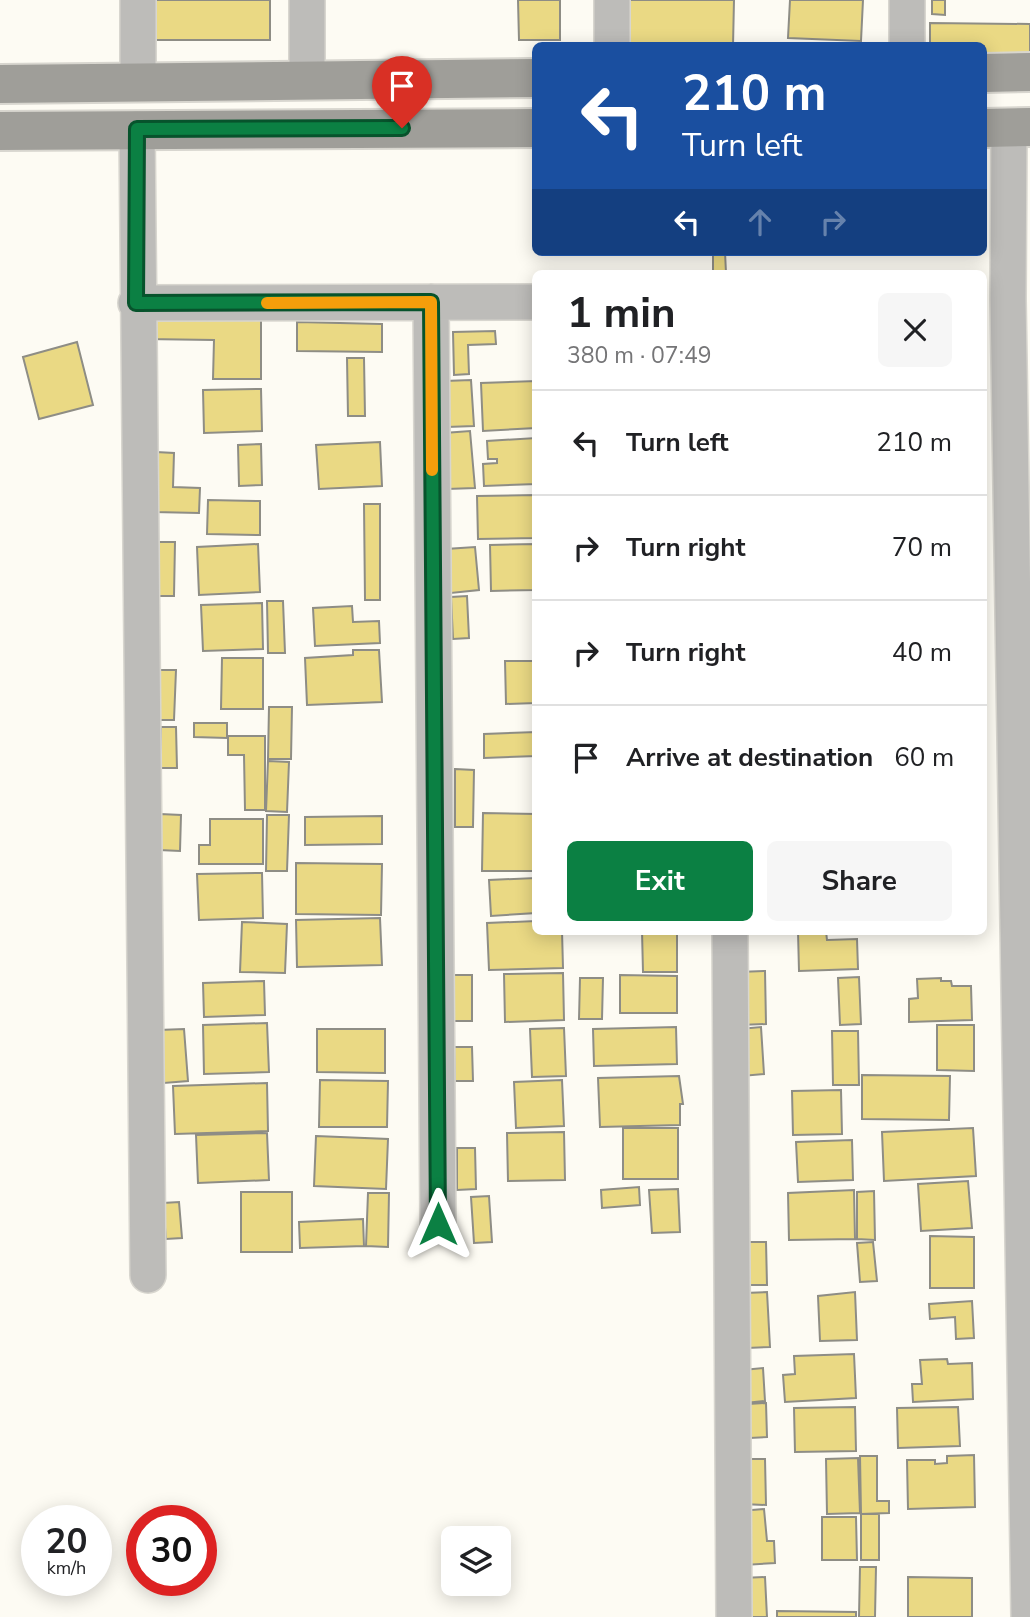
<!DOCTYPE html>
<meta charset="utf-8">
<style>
:root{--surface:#fff;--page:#f6f6f6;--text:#202124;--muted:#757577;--line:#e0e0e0;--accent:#0b8043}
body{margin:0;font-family:"Nunito Sans",sans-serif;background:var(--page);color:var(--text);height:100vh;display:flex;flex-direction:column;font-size:26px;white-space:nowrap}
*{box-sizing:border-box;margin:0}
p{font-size:23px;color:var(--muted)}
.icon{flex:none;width:38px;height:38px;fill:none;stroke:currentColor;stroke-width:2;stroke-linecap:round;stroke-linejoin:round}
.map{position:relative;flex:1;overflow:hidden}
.details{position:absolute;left:532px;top:270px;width:455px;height:665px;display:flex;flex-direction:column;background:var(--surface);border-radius:10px;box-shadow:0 4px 18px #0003}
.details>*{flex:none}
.guide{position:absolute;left:532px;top:42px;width:455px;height:214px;border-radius:10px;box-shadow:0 4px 18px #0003;background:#1a4fa0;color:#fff;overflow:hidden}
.buttons{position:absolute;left:441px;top:1526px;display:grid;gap:14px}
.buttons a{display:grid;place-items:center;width:70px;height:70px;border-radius:10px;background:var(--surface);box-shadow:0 4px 18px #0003;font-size:35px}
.speed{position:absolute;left:21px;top:1505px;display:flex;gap:14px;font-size:35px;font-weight:700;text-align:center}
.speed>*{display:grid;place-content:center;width:91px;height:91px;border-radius:50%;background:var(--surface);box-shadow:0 4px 18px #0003;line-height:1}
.speed small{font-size:18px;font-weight:400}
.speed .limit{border:10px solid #d22;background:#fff;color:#111}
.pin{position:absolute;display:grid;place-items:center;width:60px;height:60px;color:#fff;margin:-72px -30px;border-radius:50% 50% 50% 0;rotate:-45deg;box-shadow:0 0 7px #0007}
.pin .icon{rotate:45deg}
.me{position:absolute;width:77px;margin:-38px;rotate:0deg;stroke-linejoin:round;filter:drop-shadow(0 0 5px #0008)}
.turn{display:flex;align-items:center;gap:24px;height:147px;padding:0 35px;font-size:32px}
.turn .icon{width:91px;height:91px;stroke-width:2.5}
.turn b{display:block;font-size:49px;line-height:60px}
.lanes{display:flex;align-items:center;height:66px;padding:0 35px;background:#0003;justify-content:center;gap:35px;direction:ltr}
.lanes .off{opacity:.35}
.round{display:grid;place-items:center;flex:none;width:74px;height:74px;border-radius:10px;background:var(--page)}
.headline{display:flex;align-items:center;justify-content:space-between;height:119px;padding:0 35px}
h1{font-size:42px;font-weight:700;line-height:52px}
.action{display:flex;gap:14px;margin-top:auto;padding:14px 35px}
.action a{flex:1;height:80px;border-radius:10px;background:var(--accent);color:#fff;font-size:28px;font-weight:700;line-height:80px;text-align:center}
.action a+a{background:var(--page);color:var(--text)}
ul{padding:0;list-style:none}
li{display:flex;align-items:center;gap:21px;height:105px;padding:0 35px;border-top:2px solid var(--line)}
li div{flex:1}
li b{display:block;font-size:26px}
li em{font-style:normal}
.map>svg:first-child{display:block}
.building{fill:#ead984;stroke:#8e8d85;stroke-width:2}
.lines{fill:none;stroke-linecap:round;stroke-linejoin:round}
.street-casing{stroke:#d8d6cf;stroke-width:38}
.secondary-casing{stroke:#d8d6cf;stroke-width:42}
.street{stroke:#bdbcb9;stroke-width:35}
.secondary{stroke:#9f9e99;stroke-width:38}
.route-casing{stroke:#07532c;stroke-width:18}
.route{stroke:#0b8043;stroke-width:12}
.slow{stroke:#f59e0b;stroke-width:12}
</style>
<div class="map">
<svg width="1030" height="1617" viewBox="0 0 1030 1617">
<rect width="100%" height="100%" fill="#fdfbf3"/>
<path class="building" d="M144 0H270V40H144Z
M518 0H560V40H519Z
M625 0H734L733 46H624Z
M790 0H863L861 41 788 38Z
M932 0H945V15L932 14Z
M930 23 1030 24V54H984V46H930Z
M713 252H725L726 273H713Z
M145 315 261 316V379H213L214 340 145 339Z
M297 322 382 324V352L297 351Z
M495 331 496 344 468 345 469 374 454 375 453 332Z
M77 342 93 405 39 419 23 357Z
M347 358H364L365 416H348Z
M471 380 474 426 447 427 445 381Z
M536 381V428L483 431 481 383Z
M261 389 262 431 204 433 203 390Z
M470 431 475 488 447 489 444 433Z
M536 438V484L484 486 483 464 497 463V459H488L487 441Z
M380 442 382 486 319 489 316 445Z
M261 444 262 485 239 486 238 445Z
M156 452 174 453 173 487 200 488 199 513 154 512Z
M536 495V538L478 539 477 496Z
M208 500 260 501V535L207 534Z
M364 504H380V600H365Z
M149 542H175L174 596H148Z
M258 544 260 592 199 595 197 547Z
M536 544V590L491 591 490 545Z
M475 547 479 590 451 593 446 549Z
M467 596 469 638 453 639 451 597Z
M267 601H283L285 653H268Z
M262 603 263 649 203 651 201 605Z
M352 606 353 622 379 621 380 643 315 646 313 608Z
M353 650H379L382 702 307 705 305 658 353 655Z
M222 658H263V709H221Z
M505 661H536V703L506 704Z
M158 670H176L174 720H157Z
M269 707H292L291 759H268Z
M194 723H227V738L194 737Z
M161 727H176L177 768H161Z
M536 732V756L484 758V734Z
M228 736H265V810H245L244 755H228Z
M268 761 289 762 287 812 266 811Z
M455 769 474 770 473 827H455Z
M483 813 536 814V871H482Z
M160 814 181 815 180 851 159 850Z
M267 815H289L287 871H266Z
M382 816V844L305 845V817Z
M210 819H263V864H199V845H210Z
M296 863 382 864 381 915 296 914Z
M262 873 263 918 199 920 197 874Z
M536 878V913L491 916 489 880Z
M380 918 382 965 297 967 296 920Z
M536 921V931H562L563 968 489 970 487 923Z
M242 922 287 924 285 973 240 972Z
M642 931H677V972H643Z
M798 931H826L827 940 857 939 858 969 799 971Z
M765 971 766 1024 740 1025 739 972Z
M563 973 564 1020 505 1022 504 974Z
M453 975H472V1021H453Z
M620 975 677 976V1013H620Z
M859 977 861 1024 840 1025 838 978Z
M580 978H603L602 1019H579Z
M941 978V981H951L952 986H971L972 1020 909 1022V999L918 998 917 979Z
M264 981 265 1015 204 1017 203 983Z
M267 1023 269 1072 204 1074 203 1025Z
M937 1025H974V1071L937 1070Z
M676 1027 677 1064 594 1066 593 1029Z
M761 1027 764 1074 742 1076 740 1029Z
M564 1028 566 1076 532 1077 530 1029Z
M184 1029 188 1081 164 1083 159 1030Z
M317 1029H385V1073L317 1072Z
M832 1031H858L859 1085H833Z
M454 1047H472L473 1081H455Z
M862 1075 950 1076 949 1120 862 1119Z
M679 1076 683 1104H680V1125L600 1127 598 1078Z
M320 1080 388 1081 387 1127H319Z
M562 1080 564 1126 516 1128 514 1082Z
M267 1083 268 1131 175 1134 173 1086Z
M841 1090 842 1134 793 1135 792 1091Z
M623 1128H678V1179H623Z
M973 1128 976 1176 884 1181 882 1132Z
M564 1132 565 1180 508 1181 507 1133Z
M267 1133 269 1180 198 1183 196 1135Z
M316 1136 388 1139 386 1189 314 1186Z
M852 1140 853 1180 798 1182 796 1142Z
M457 1148H475L476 1189 457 1190Z
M968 1181 972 1228 921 1231 918 1184Z
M639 1187 640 1205 602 1208 601 1190Z
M678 1189 680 1232 652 1233 649 1190Z
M854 1190 855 1239 789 1240 788 1193Z
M874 1191 875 1240 857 1239V1192Z
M241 1192H292V1252H241Z
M368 1193H389L388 1247 366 1246Z
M489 1196 492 1242 474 1243 471 1197Z
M179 1202 182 1238 166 1239 163 1203Z
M363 1219 364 1246 300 1248 299 1222Z
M930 1236 974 1237V1288H930Z
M747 1242H766L767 1285H749Z
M873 1242 877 1281 860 1282 857 1243Z
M767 1292 770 1347 747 1348 745 1293Z
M855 1292 857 1340 820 1341 818 1296Z
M972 1301 974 1338 956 1339 955 1317 930 1319 929 1304Z
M854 1354 856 1398 785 1402 783 1375 795 1374 794 1356Z
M947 1359 948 1364 972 1363 973 1399 913 1402 912 1384H922L920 1360Z
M763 1368 765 1401 745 1403 743 1370Z
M766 1403 767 1437 750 1438 748 1404Z
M855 1407 856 1451 795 1452 794 1408Z
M958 1407 960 1446 898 1448 897 1408Z
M974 1455 975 1507 908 1509 907 1460H935V1464L947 1463V1456Z
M860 1456H877V1501H889V1513L861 1514Z
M858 1458 860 1513 827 1514 826 1459Z
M743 1459H765L766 1505 743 1504Z
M764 1509 767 1541H774L775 1563 744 1565 740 1511Z
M861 1514H879V1560H861Z
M822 1517H856L857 1560H822Z
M860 1567H876L875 1617H859Z
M765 1577 767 1617H743L742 1578Z
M908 1577 972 1578V1617H908Z
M777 1611 856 1612V1617H777Z"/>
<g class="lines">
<defs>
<path id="street" d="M138 0V83
M612 0V46
M907 46V0
M307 81V0
M1009 128 1008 299 1029 1617
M137 129 148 1275
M431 302 438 1224
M136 303 536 302
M730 931 734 1617"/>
<path id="secondary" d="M984 73 1030 72
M0 84 536 78
M984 128 1030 127
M0 131 536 128"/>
</defs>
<use href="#street" class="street-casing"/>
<use href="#secondary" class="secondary-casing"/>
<use href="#street" class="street"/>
<use href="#secondary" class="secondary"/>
</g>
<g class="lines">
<defs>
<path id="route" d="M402 128 137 129 136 303 431 302 438 1224"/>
</defs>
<use href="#route" class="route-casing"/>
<use href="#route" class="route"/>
<path class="slow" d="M267 303 431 302 432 470"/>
</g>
</svg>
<div class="buttons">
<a><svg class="icon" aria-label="layers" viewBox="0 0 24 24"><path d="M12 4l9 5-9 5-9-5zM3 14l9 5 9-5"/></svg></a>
</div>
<div class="speed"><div>20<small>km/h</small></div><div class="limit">30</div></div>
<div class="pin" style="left:402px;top:128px;background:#d93025"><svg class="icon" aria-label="arrive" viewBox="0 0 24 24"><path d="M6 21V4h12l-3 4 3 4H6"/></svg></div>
<svg class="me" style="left:438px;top:1224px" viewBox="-20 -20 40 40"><path d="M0-17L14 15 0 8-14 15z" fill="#0b8043" stroke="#fff" stroke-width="4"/></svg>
<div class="guide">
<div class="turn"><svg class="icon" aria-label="left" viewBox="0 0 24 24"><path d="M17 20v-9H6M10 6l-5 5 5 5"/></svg><div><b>210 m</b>Turn left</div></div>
<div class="lanes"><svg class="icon" aria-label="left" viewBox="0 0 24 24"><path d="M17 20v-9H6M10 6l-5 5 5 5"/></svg><svg class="icon off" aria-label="ahead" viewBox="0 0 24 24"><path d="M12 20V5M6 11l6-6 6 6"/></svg><svg class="icon off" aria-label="right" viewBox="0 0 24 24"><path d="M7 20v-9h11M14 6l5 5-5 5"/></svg></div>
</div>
<section class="details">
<div class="headline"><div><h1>1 min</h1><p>380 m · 07:49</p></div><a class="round"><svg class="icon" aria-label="close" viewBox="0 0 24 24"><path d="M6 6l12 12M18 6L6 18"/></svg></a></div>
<ul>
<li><svg class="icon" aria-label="left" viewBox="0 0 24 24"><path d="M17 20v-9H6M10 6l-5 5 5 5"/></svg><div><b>Turn left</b></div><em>210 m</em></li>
<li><svg class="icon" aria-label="right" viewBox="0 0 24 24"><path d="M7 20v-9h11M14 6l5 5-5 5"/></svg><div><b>Turn right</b></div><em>70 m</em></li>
<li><svg class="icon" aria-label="right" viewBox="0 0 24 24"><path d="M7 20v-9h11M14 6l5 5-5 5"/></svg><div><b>Turn right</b></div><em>40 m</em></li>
<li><svg class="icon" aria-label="arrive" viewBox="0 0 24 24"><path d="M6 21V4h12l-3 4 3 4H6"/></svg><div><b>Arrive at destination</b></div><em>60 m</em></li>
</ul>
<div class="action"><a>Exit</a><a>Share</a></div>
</section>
</div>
